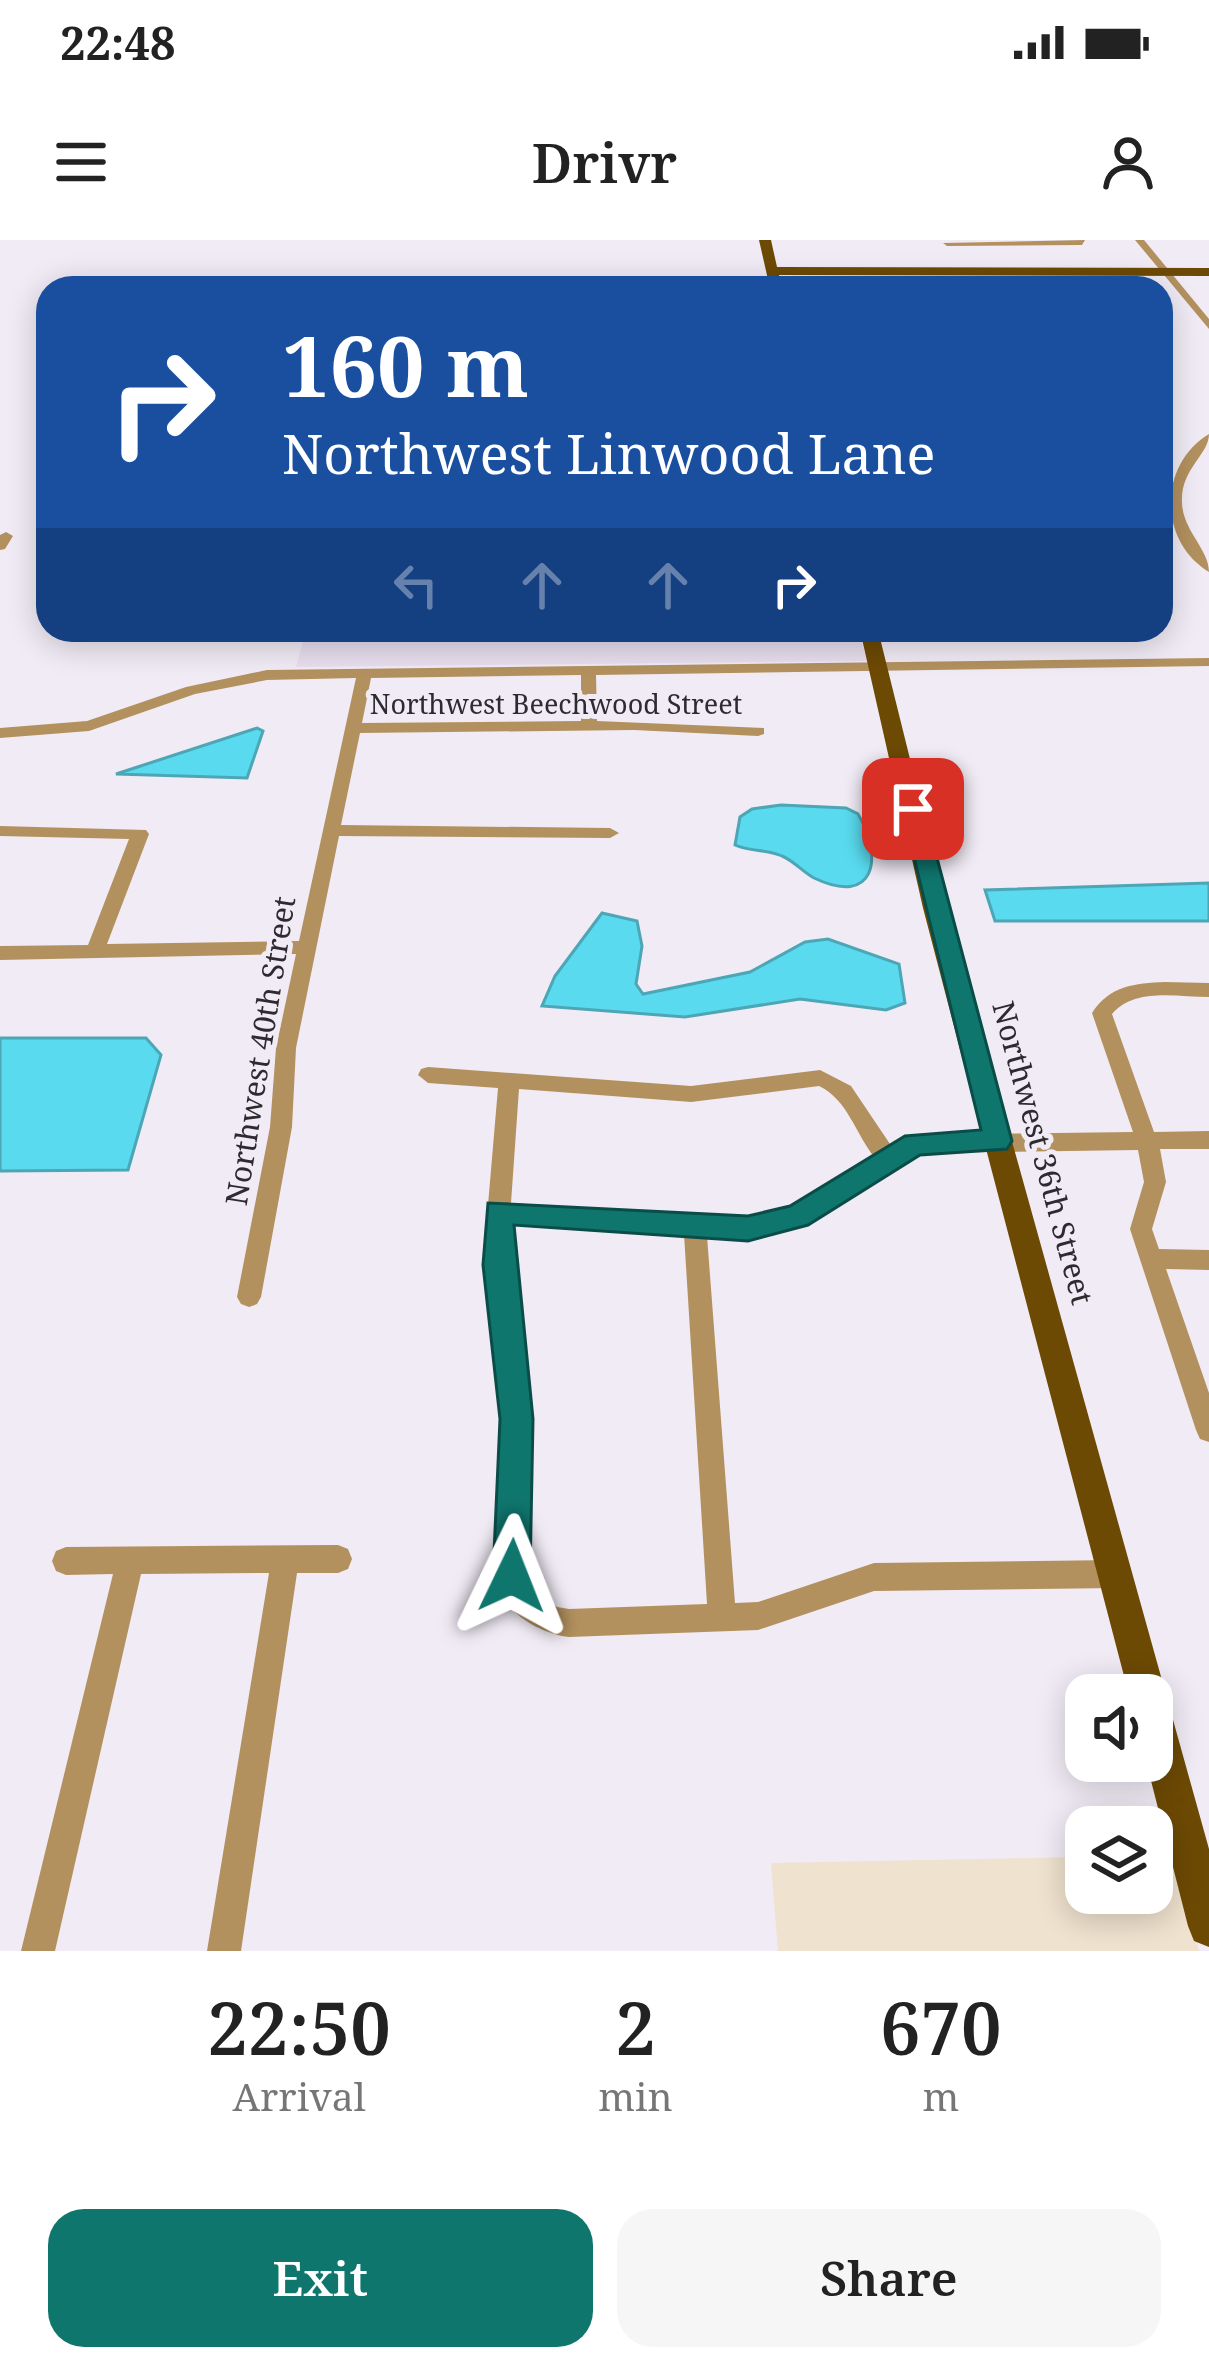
<!DOCTYPE html>
<style>
:root{--surface:#fff;--page:#f6f6f6;--text:#222;--muted:#767676;--accent:#0f766e}
body{margin:0;font-family:"Noto Serif",serif;background:var(--page);color:var(--text);height:100vh;display:flex;flex-direction:column;font-size:45px;white-space:nowrap}
*{box-sizing:border-box;margin:0}
p{font-size:39px;color:var(--muted)}
.icon{flex:none;width:66px;height:66px;fill:none;stroke:currentColor;stroke-width:2;stroke-linecap:round;stroke-linejoin:round}
.map{position:relative;height:1711px;overflow:hidden}
.details{display:flex;flex-direction:column;background:var(--surface);flex:1}
.details>*{flex:none}
.guide{position:absolute;left:36px;top:36px;width:1137px;height:366px;border-radius:36px;box-shadow:0 6px 30px #0003;background:#1a4fa0;color:#fff;overflow:hidden}
.buttons{position:absolute;left:1065px;top:1434px;display:grid;gap:24px}
.buttons a{display:grid;place-items:center;width:108px;height:108px;border-radius:24px;background:var(--surface);box-shadow:0 6px 30px #0003;font-size:60px}
.pin{position:absolute;display:grid;place-items:center;width:102px;height:102px;color:#fff;margin:-51px;border-radius:24px;box-shadow:0 6px 18px #0006}
.me{position:absolute;width:132px;margin:-66px;rotate:2deg;stroke-linejoin:round;filter:drop-shadow(0 0 9px #0008)}
.turn{display:flex;align-items:center;gap:42px;height:252px;padding:0 48px;font-size:54px}
.turn .icon{width:156px;height:156px;stroke-width:2.5}
.turn b{display:block;font-size:84px;line-height:102px}
.lanes{display:flex;align-items:center;height:114px;padding:0 48px;background:#0003;justify-content:center;gap:60px;direction:ltr}
.lanes .off{opacity:.35}
.eta{display:flex;justify-content:space-evenly;align-items:center;height:204px;text-align:center}
.eta b{font-size:72px;font-weight:600;line-height:84px}
.button{display:flex;gap:24px;margin-top:auto;padding:24px 48px}
.button a{flex:1;height:138px;border-radius:36px;background:var(--accent);color:#fff;font-size:48px;font-weight:600;line-height:138px;text-align:center}
.button a+a{background:var(--page);color:var(--text)}
.status{display:flex;justify-content:space-between;align-items:center;height:84px;padding:0 60px;background:var(--surface);direction:ltr}
.status svg{height:33px;fill:currentColor}
header{display:flex;justify-content:space-between;align-items:center;height:156px;padding:0 48px;background:var(--surface);font-size:54px;font-weight:600}
.map>svg:first-child{display:block}
.commercial{fill:#efe2ce}
.built{fill:#e8deef}
.water{fill:#59daee;stroke:#4ca6b5;stroke-width:3}
.lines{fill:none;stroke-linecap:round;stroke-linejoin:round}
.minor{fill:#b3915f;fill-rule:evenodd}
.major{fill:#6d4a04;fill-rule:evenodd}
.route{fill:#0f766e;stroke:#0a4d48;stroke-width:3}
.labels{text-anchor:middle;stroke-width:10;stroke-linejoin:round;paint-order:stroke}
.far-street-label{font-size:27px;fill:#2d2b2f;stroke:#f1ebf5}
.street-label{font-size:30px;fill:#2d2b2f;stroke:#f1ebf5}
</style>
<div class="status"><b>22:48</b><svg viewBox="0 0 49 12"><path d="M0 12V9h3v3zM5 12V6h3v6zM10 12V3h3v9zM15 12V0h3v12zM26 1h20v11H26zM47 4h2v5h-2z"/></svg></div>
<header><svg class="icon" aria-label="menu" viewBox="0 0 24 24"><path d="M4 6h16M4 12h16M4 18h16"/></svg>Drivr<svg class="icon" aria-label="person" viewBox="0 0 24 24"><circle cx="12" cy="8" r="4"/><path d="M4 21q1-7 8-7t8 7"/></svg></header>
<div class="map">
<svg width="1209" height="1711" viewBox="0 0 1209 1711">
<rect width="100%" height="100%" fill="#f1ebf5"/>
<path class="commercial" d="M1152 1615H1174L1199 1711H778L771 1623 1086 1617V1653H1152Z"/>
<path class="built" d="M306 390H858L867 421 296 427Z"/>
<path class="water" d="M257 488 263 491 247 538 116 534Z
M781 565 846 568 858 574C884 618 875 667 814 638 803 632 794 621 782 616 767 609 750 612 735 605L740 577 752 569Z
M1209 643V681H995L985 650Z
M602 673 637 681 642 706 636 744 643 754 750 732 805 702 828 699 899 724 905 763 886 770 800 759 685 777 542 766 555 736Z
M0 798H146L161 815 128 930 0 931Z"/>
<g class="lines">
<path class="minor" d="M1085 0 1082 5 947 6 943 3Z
M1135 0H1144L1209 79V89Z
M1209 194C1209 215 1180 229 1182 263 1183 291 1209 309 1209 332 1158 301 1158 225 1209 194Z
M6 292 13 296 5 309 0 310V295Z
M1209 418V426L596 435 597 481 764 488V494L758 496 634 490 360 493 341 585 610 588 619 593 610 598 339 596 296 808 292 887 261 1057 257 1064 249 1067 241 1064 237 1057 270 887 276 808 296 714 0 720V706L88 705 129 599 0 596V586L146 590 149 594 107 704 299 701 356 438 267 440 195 454 89 491 0 498V488L87 481 186 447 267 430ZM581 435V481L362 483 371 438Z
M1165 742 1209 743V757C1177 757 1135 747 1112 774L1154 892 1209 891V909H1160L1166 942 1152 989 1159 1009 1209 1010V1030L1166 1029 1209 1153V1202L1200 1199 1196 1190 1130 989 1144 942 1138 910 919 913 806 983 747 999 707 996 735 1363 758 1362 874 1323 1116 1320 1126 1324 1130 1334 1126 1344 1116 1348 874 1351 758 1390 569 1397C544 1394 511 1377 501 1353L503 1179 485 1000 498 848 428 843 418 835 421 829 428 827 691 846 820 830 851 846 892 907 915 895 1133 892 1092 773C1109 746 1135 743 1165 742ZM819 846C848 860 855 893 875 918L792 968 747 979 511 963 519 849 691 862ZM510 982 684 994 707 1364 569 1369 557 1367 529 1346V1179L509 1000Z
M338 1305 348 1309 352 1319 348 1329 338 1333H297L241 1711H207L269 1333 141 1334 55 1711H21L113 1334 66 1335 56 1331 52 1321 56 1311 66 1307Z"/>
<path class="major" d="M759 0H771L777 27 1209 28V36L779 35 781 44 775 48 769 44Z
M860 390H878L947 668 1209 1609V1707L1194 1701 1188 1686 1146 1521H1152V1455H1129L923 668Z"/>
</g>
<path class="route" d="M913 562 924 569 1012 901 1007 909 920 915 808 985 748 1001 514 985 533 1179 530 1336 524 1349 512 1354 499 1349 493 1336 500 1179 483 1025 488 963 748 976 790 966 905 896 981 890 902 569Z"/>
<g class="labels">
<g class="far-street-label">
<text x="556" y="474">Northwest Beechwood Street</text>
</g>
<g class="street-label">
<text transform="translate(261 811) rotate(-81)" y="10">Northwest 40th Street</text>
<text transform="translate(1042 913) rotate(75)" y="10">Northwest 36th Street</text>
</g>
</g>
</svg>
<div class="buttons">
<a><svg class="icon" aria-label="sound" viewBox="0 0 24 24"><path d="M4 9h4l5-4v14l-5-4H4zM17 9q2 3 0 6"/></svg></a>
<a><svg class="icon" aria-label="layers" viewBox="0 0 24 24"><path d="M12 4l9 5-9 5-9-5zM3 14l9 5 9-5"/></svg></a>
</div>
<div class="pin" style="left:913px;top:569px;background:#d93025"><svg class="icon" aria-label="arrive" viewBox="0 0 24 24"><path d="M6 21V4h12l-3 4 3 4H6"/></svg></div>
<svg class="me" style="left:512px;top:1336px" viewBox="-20 -20 40 40"><path d="M0-17L14 15 0 8-14 15z" fill="#0f766e" stroke="#fff" stroke-width="4"/></svg>
<div class="guide">
<div class="turn"><svg class="icon" aria-label="right" viewBox="0 0 24 24"><path d="M7 20v-9h11M14 6l5 5-5 5"/></svg><div><b>160 m</b>Northwest Linwood Lane</div></div>
<div class="lanes"><svg class="icon off" aria-label="left" viewBox="0 0 24 24"><path d="M17 20v-9H6M10 6l-5 5 5 5"/></svg><svg class="icon off" aria-label="ahead" viewBox="0 0 24 24"><path d="M12 20V5M6 11l6-6 6 6"/></svg><svg class="icon off" aria-label="ahead" viewBox="0 0 24 24"><path d="M12 20V5M6 11l6-6 6 6"/></svg><svg class="icon" aria-label="right" viewBox="0 0 24 24"><path d="M7 20v-9h11M14 6l5 5-5 5"/></svg></div>
</div>
</div>
<section class="details">
<div class="eta">
<div><b>22:50</b><p>Arrival</p></div>
<div><b>2</b><p>min</p></div>
<div><b>670</b><p>m</p></div>
</div>
<div class="button"><a>Exit</a><a>Share</a></div>
</section>
